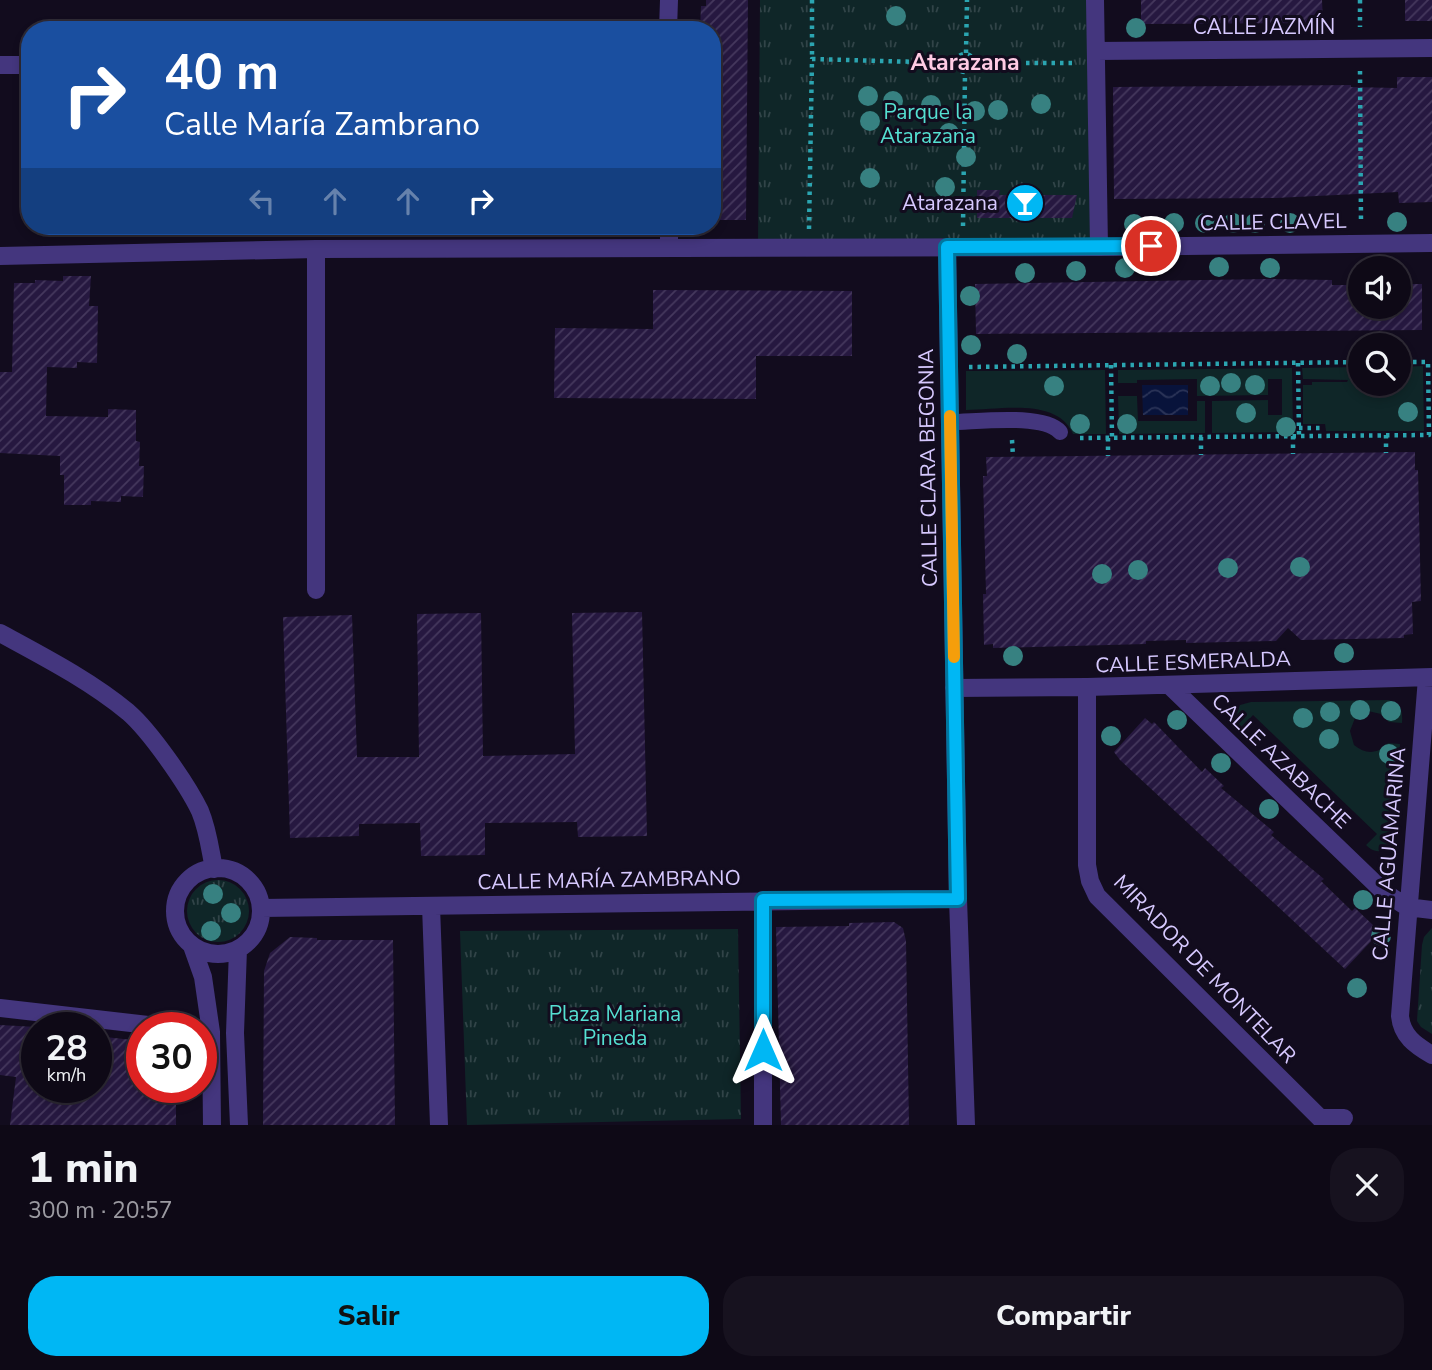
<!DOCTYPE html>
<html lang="es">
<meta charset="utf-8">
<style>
:root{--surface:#0e0916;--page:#17121f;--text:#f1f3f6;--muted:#9b9aa1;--line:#2e2a35;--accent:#00b7f4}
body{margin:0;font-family:"Nunito Sans",sans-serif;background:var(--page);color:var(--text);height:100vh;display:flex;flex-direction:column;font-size:26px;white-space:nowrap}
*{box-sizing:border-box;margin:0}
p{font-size:23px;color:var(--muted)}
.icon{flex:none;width:38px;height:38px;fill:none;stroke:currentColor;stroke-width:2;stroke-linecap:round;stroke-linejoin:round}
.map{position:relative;height:1125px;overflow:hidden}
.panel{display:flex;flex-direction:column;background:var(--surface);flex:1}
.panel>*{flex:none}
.guide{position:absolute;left:21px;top:21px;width:700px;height:214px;border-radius:28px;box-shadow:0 4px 10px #0003,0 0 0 2px var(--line);background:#1a4fa0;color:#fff;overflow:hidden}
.buttons{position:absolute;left:1348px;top:256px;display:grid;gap:14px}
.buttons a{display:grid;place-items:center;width:63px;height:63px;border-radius:50%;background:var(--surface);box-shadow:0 4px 10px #0003,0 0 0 2px var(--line);font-size:35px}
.speed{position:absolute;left:21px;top:1012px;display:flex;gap:14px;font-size:35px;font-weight:700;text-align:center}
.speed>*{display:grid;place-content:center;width:91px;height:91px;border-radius:50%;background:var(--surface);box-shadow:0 4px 10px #0003,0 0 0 2px var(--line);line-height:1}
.speed small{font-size:18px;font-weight:400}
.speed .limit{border:10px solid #d22;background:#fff;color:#111}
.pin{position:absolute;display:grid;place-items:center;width:60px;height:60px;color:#fff;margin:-30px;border:4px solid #fff;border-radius:50%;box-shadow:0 2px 7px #0007}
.me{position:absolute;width:77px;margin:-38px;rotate:0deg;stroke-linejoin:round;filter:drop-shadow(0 0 5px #0008)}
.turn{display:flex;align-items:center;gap:24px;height:147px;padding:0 28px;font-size:32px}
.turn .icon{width:91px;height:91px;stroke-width:2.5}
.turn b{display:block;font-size:49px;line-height:60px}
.lanes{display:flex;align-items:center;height:66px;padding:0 28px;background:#0003;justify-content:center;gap:35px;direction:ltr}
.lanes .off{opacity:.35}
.round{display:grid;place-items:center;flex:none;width:74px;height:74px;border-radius:28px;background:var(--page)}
.headline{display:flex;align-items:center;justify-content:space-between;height:119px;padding:0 28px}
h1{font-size:42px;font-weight:800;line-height:52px}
.cta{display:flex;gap:14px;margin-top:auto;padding:14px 28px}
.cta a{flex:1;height:80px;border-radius:28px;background:var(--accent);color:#111;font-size:28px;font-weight:800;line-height:80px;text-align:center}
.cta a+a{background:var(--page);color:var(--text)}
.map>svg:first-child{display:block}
.grass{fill:#0f2628}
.park{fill:url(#park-tufts)}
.water{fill:url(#water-waves)}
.building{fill:url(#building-hatch)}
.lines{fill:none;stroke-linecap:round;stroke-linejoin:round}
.path{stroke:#2ba5b1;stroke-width:4.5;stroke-dasharray:3.5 5;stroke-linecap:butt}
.service{stroke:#44367e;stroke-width:16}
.minor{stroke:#44367e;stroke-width:18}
.tree{fill:#378181}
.route-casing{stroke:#00779f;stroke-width:18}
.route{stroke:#00b7f4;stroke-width:12}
.slow{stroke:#f59e0b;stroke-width:12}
.labels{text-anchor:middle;stroke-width:6;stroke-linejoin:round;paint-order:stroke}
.street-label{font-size:21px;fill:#d7c9ff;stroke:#120c1e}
.park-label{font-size:21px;fill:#55e0d2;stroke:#120c1e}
.poi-label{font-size:21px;fill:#d7c9ff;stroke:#120c1e;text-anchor:end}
.neighbourhood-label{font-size:23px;font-weight:bold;fill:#ffcbe4;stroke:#120c1e}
</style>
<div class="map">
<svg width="1432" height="1125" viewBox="0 0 1432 1125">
<defs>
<pattern id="park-tufts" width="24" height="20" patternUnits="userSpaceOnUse" patternTransform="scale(1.75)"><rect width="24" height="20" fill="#0f2628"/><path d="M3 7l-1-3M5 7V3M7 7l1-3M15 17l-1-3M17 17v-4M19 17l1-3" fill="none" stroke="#314448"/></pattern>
<pattern id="water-waves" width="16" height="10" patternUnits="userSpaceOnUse" patternTransform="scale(1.75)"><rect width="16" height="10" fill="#08133b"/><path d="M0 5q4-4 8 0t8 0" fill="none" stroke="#2b3458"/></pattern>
<pattern id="building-hatch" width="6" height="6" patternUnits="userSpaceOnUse" patternTransform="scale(1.75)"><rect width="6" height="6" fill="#261840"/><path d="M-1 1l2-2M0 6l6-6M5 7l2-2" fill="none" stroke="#45385d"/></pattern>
</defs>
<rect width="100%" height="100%" fill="#120c1e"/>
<path class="grass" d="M1423 366 1424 431H1326L1325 424H1303V385H1312V382H1347L1348 380 1303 379 1302 368 1360 367V383H1398V367Z
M1292 368 1293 432 1212 433V401L1268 400V415H1282V379H1268V395L1197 396V379L1137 380V383H1118V370Z
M1105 370 1106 434H1073C1057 397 1000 410 966 410V371Z
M1118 396H1137L1138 421H1197V401H1205V433L1119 434Z
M1389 700C1401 705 1403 711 1402 723L1389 722 1381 714 1368 711 1355 718 1350 731 1354 745C1366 755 1378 754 1388 743L1400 744 1394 837C1390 850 1377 857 1366 845L1377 834 1253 715 1241 728 1234 715 1240 705 1251 702Z"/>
<path class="park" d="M760 0H1095L1099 247H758Z
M187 911a31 31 0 1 1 62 0a31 31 0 1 1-62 0Z
M1432 928V1034L1421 1027 1417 1021 1422 945 1424 937Z
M738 929 741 1119 467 1125 460 931Z"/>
<path class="water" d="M1142 385H1188V415H1143Z"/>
<path class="building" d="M706 0H748L746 220H712V30H700L701 6H706Z
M1141 0H1322L1323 23 1141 24Z
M1405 0H1432V21H1405Z
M1397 77H1432V202L1399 203 1398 192 1276 198 1114 199 1113 87 1351 85V87L1397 88Z
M977 190H1000L999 195H1077L1072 218H977Z
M63 276H91L89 306H98L97 363 77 362V368L47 367 46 416 108 417V409L136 410V441L140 442 139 466H144L143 497 121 496V502L91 501V505H64V475H60V456L0 453V372H12L14 283H35V280L63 281Z
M1264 279 1332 280V285H1360V306H1398V284H1422V330L976 334 975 284Z
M653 290 852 291V356H756V399L554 398 555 328 653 329Z
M1415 452V470H1418L1421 601 1412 602 1413 634 1404 635V638L1301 640 1288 628 1276 641 1186 643V640L1146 641V644L993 648V644L984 645 983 594H986L983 476H987L986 457Z
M642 612 647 836 578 837 577 822 485 823V855L421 856 420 823 359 824V836L290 838 283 617 352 615 357 757H419L417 614 481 613 483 756 575 754 572 613Z
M1145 718 1152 724 1154 722 1202 772 1205 768 1224 786 1221 788 1274 832 1271 835 1324 879 1321 881 1352 911 1355 908 1374 926 1372 928 1378 934 1345 969 1120 760 1114 752Z
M894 922 903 928 906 941 909 1125H781L776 927 849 926V923Z
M290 937 317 938V940H393L395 1125H263L264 971 270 953Z
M0 1025 37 1027V1087H96V1036L142 1041V1087H176V1125H10L16 1077 0 1075Z"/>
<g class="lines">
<path class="path" d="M812 0V59
M1360 0V27
M966 53 967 0
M956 63a9 9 0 1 1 18 0a9 9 0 1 1-18 0Z
M975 63H1077
M1360 71 1361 223
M963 226 965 73
M809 229 812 59 955 63
M1298 363 1299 436
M1111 365 1112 438
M969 367 1360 362
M1299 428H1321
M1386 435V453
M1293 436V454
M1201 437V455
M1080 438 1429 435 1428 362H1398
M1108 438V456
M1012 440 1013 457"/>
<path class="service" d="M950 422C976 422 1043 413 1060 432"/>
<path class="minor" d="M1095 0 1099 247
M668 30 669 0
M1096 51 1432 48
M0 65H30
M669 226V247
M947 247 958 899 966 1125
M316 249V590
M0 256 316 249 1099 247 1432 243
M0 633C44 657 89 680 128 712 150 731 187 784 200 811 208 830 210 849 214 869
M1427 678 1400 1016C1402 1036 1415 1045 1432 1055
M1169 685 1384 892 1407 907 1432 910
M1087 687V865L1090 881 1097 896 1320 1118H1344
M954 688 1087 687 1432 677
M175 911a43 43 0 1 1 86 0a43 43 0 1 1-86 0Z
M763 900V1125
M431 906 439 1125
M261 908 958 899
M192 946 203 977 211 1032 212 1125
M238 949 235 1033 239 1125
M0 1008 166 1027"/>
</g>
<g class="tree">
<circle cx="896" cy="16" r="10"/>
<circle cx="1136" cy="28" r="10"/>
<circle cx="868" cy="96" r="10"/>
<circle cx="893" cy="101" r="10"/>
<circle cx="1041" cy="104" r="10"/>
<circle cx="931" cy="105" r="10"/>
<circle cx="998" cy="110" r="10"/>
<circle cx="975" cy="111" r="10"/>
<circle cx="870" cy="121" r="10"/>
<circle cx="949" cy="133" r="10"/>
<circle cx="966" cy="157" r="10"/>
<circle cx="870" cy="178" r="10"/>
<circle cx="945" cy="187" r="10"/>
<circle cx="1397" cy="222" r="10"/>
<circle cx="1174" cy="223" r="10"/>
<circle cx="1205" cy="223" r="10"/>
<circle cx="1233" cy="223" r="10"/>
<circle cx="1255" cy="223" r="10"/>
<circle cx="1290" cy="223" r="10"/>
<circle cx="1134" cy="224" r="10"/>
<circle cx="1219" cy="267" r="10"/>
<circle cx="1125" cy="268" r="10"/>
<circle cx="1270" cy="268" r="10"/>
<circle cx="1076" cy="271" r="10"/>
<circle cx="1025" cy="273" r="10"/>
<circle cx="970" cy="296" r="10"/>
<circle cx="971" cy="345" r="10"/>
<circle cx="1017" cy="354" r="10"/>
<circle cx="1231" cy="383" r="10"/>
<circle cx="1255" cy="385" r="10"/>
<circle cx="1054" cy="386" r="10"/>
<circle cx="1210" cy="386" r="10"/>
<circle cx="1408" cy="412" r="10"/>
<circle cx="1246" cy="413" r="10"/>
<circle cx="1080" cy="424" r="10"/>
<circle cx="1127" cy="424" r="10"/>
<circle cx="1286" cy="427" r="10"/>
<circle cx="1300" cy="567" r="10"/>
<circle cx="1228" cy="568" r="10"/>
<circle cx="1138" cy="570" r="10"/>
<circle cx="1102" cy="574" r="10"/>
<circle cx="1344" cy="653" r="10"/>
<circle cx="1013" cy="656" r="10"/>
<circle cx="1360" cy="710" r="10"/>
<circle cx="1391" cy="711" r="10"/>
<circle cx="1330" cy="712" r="10"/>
<circle cx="1303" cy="718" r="10"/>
<circle cx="1177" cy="720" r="10"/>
<circle cx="1111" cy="736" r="10"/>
<circle cx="1329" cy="739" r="10"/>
<circle cx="1389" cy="754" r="10"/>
<circle cx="1221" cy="763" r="10"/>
<circle cx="1269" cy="809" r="10"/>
<circle cx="213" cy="894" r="10"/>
<circle cx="1363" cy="900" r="10"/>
<circle cx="231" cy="913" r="10"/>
<circle cx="211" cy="931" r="10"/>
<circle cx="1381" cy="936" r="10"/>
<circle cx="1357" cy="988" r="10"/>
</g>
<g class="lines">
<defs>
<path id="route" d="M763 1050V900L958 899 947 247 1151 246"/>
</defs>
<use href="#route" class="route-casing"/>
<use href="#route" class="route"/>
<path class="slow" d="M950 416 954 657"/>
</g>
<defs>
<symbol id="bar-disc" viewBox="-11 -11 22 22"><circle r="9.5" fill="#00b7f4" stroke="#120c1e"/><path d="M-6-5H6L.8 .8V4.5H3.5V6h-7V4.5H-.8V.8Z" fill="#fff"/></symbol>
</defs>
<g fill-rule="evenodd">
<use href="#bar-disc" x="1003" y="181" width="44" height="44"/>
</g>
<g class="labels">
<g class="street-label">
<text x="1264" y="34">CALLE JAZMÍN</text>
<text transform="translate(1273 222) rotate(-1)" y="7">CALLE CLAVEL</text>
<text transform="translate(928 468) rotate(-91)" y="7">CALLE CLARA BEGONIA</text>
<text transform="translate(1193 662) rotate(-2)" y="7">CALLE ESMERALDA</text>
<text transform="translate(1281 761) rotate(44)" y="7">CALLE AZABACHE</text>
<text transform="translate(1389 854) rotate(-85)" y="7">CALLE AGUAMARINA</text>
<text transform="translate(609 880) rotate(-1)" y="7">CALLE MARÍA ZAMBRANO</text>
<text transform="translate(1205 969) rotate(46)" y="7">MIRADOR DE MONTELAR</text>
</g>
<g class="park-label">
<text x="928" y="119">Parque la<tspan x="928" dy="24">Atarazana</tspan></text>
<text x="615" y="1021">Plaza Mariana<tspan x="615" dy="24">Pineda</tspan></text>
</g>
<g class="poi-label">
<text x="998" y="210">Atarazana</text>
</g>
<g class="neighbourhood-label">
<text x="965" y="70">Atarazana</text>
</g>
</g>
</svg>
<div class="buttons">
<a><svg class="icon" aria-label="sound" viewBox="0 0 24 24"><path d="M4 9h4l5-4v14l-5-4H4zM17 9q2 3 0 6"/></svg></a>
<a><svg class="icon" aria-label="search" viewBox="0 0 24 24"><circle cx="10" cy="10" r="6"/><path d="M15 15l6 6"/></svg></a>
</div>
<div class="speed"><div>28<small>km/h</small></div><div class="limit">30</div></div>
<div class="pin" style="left:1151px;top:246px;background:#d93025"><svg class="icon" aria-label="arrive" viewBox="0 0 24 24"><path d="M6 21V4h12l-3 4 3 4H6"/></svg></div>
<svg class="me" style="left:763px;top:1050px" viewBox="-20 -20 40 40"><path d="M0-17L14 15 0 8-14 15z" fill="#00b7f4" stroke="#fff" stroke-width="4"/></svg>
<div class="guide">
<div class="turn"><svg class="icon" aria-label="right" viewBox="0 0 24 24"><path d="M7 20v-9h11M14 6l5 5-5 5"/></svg><div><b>40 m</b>Calle María Zambrano</div></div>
<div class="lanes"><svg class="icon off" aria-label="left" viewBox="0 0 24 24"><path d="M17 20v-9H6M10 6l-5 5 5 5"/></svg><svg class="icon off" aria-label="ahead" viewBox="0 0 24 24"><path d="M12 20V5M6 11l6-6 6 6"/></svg><svg class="icon off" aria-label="ahead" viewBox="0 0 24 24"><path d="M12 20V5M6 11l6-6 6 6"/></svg><svg class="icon" aria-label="right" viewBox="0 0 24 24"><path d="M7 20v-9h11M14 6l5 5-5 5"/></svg></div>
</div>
</div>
<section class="panel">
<div class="headline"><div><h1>1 min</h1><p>300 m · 20:57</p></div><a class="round"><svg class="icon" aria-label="close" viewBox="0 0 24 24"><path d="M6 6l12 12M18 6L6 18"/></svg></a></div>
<div class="cta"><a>Salir</a><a>Compartir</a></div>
</section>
